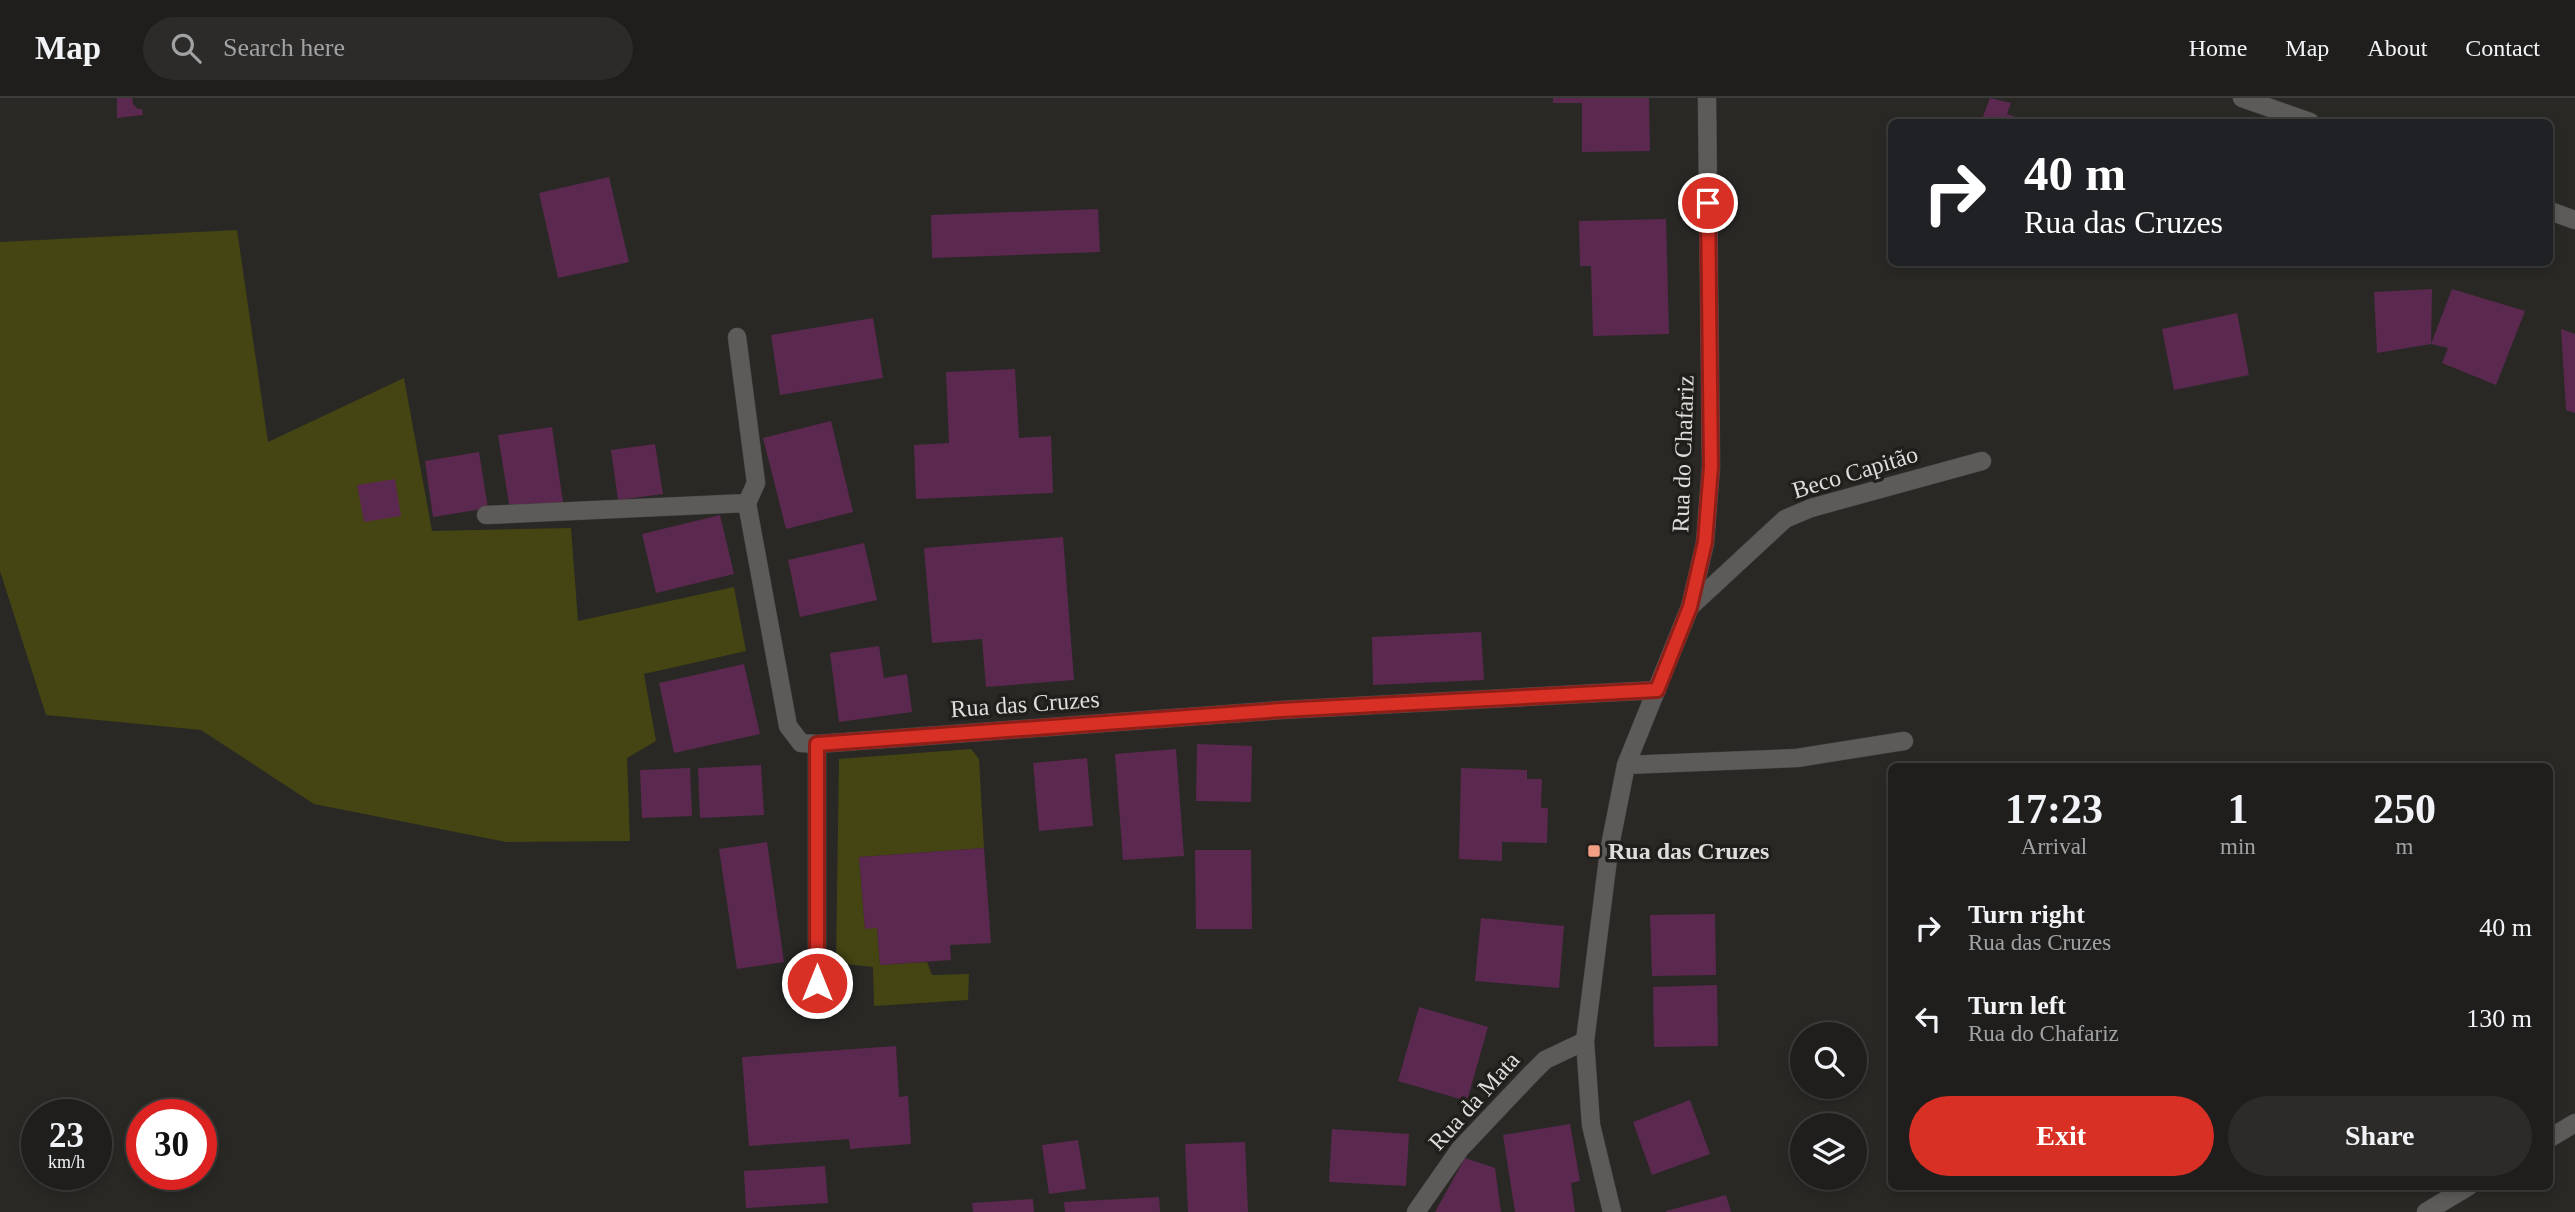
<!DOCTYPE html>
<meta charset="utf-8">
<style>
:root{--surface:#1f1e1c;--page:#2c2b29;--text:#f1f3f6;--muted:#a1a2a3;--line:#3c3c3b;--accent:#d93025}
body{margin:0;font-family:Georgia,serif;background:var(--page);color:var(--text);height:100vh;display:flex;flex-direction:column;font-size:26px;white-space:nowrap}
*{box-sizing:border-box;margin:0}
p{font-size:23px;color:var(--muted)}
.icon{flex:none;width:38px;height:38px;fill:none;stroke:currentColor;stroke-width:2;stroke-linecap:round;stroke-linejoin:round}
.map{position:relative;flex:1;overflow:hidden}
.side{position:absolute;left:1888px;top:665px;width:665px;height:427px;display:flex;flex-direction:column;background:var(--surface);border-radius:10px;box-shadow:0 4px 10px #0003,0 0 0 2px var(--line)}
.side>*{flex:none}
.hud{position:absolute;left:1888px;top:21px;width:665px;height:147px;border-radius:10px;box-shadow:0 4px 10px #0003,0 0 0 2px var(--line);background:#202124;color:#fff;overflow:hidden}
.buttons{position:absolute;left:1790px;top:924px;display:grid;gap:14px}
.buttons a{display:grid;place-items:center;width:77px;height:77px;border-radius:50%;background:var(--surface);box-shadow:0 4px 10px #0003,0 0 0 2px var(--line);font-size:35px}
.speed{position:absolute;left:21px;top:1001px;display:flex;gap:14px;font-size:35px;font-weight:700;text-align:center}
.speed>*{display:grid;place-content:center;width:91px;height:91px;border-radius:50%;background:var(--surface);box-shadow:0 4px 10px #0003,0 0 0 2px var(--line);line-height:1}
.speed small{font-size:18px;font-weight:400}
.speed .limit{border:10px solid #d22;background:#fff;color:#111}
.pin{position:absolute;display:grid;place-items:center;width:60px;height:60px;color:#fff;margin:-30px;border:4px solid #fff;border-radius:50%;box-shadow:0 2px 7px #0007}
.me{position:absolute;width:77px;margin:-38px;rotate:0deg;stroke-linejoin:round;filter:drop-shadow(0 0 5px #0008)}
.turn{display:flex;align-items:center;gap:24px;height:147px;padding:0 21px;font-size:32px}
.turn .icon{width:91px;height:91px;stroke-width:2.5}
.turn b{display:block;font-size:49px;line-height:60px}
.eta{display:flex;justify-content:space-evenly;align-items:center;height:119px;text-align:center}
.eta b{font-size:42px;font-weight:700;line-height:49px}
.action{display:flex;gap:14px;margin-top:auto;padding:14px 21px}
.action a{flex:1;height:80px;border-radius:42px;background:var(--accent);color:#fff;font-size:28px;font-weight:700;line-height:80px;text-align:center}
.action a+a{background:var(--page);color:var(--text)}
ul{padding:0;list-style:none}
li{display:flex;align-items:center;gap:21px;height:91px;padding:0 21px}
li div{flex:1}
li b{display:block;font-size:26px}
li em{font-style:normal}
header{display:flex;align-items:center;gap:42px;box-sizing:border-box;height:98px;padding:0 35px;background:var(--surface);border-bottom:2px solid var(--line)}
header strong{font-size:33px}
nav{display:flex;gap:38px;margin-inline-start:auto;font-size:24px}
.search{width:490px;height:63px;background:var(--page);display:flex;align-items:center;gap:18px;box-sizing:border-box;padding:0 24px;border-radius:38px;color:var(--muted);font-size:26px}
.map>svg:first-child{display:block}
.green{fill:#444513}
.building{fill:#5b294f}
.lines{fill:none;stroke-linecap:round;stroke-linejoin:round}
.minor-casing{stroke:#464542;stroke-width:19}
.tertiary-casing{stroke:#464542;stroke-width:19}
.minor{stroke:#5d5b5a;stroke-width:18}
.tertiary{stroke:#5d5b5a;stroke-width:18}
.route-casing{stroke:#8d1f18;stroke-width:18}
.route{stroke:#d93025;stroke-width:12}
.poi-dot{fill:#f39f86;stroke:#201f1b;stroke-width:2.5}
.labels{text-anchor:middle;stroke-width:7;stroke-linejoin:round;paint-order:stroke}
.street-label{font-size:24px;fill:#dedddb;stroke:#201f1b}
.poi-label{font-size:24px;font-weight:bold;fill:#dedddb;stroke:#201f1b;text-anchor:start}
</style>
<header>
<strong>Map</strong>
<div class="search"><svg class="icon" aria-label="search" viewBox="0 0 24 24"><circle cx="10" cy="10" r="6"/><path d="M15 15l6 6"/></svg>Search here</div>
<nav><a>Home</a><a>Map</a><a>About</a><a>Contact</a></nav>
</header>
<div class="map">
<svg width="2575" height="1114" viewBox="0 0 2575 1114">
<rect width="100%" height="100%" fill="#292825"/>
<path class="green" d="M237 132 268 344 404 280 432 433 571 430 578 523 734 489 746 553 644 576 656 643 627 660 630 743 506 744 314 706 201 632 46 617 0 473V144Z
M971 651 979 661 984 750 859 759 865 830H877L880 867 927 864 932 877 969 876 968 902 874 908 873 869 836 865 839 661Z"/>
<path class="building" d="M117 0H132L133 6 138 11H142L143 17 117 20Z
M1553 0H1649L1650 53 1582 54V5H1553Z
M1990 0 2011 5 2007 16 2030 24H1981Z
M609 79 629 164 558 180 539 95Z
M1098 111 1100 154 932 160 931 117Z
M1666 121 1669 236 1593 238 1591 168H1580L1579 123Z
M2432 191 2431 246 2452 191 2525 213 2496 287 2442 265 2448 250 2431 246 2377 255 2374 194Z
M2237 215 2249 277 2174 292 2162 231Z
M873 220 883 280 780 297 771 237Z
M2561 231 2575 236V315L2566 312Z
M1015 271 1019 340 1051 338 1053 395 916 401 914 347 949 345 946 274Z
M831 323 853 414 786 431 763 340Z
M552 329 563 404 510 412 498 337Z
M655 346 663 396 618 402 611 352Z
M479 354 488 410 433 419 425 363Z
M395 381 401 418 364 424 357 387Z
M720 417 734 476 656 495 642 436Z
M1063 439 1074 582 986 589 982 541 932 545 924 450Z
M864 445 877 502 800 519 788 462Z
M1481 534 1484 582 1373 587 1372 539Z
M879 548 884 580 907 576 912 614 839 624 830 555Z
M744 566 760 636 674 655 659 585Z
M1197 646 1252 648 1251 704 1196 703Z
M1176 651 1184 758 1123 762 1115 656Z
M1087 660 1093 728 1039 733 1033 665Z
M761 667 764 717 700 720 698 670Z
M690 670 692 718 642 720 640 672Z
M1461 670 1527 672V681H1542L1541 710H1548L1547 745 1502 744V763L1459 761Z
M767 744 784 864 737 871 719 751Z
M984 750 991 845 950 847 951 862 880 867 877 830 865 831 859 759Z
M1195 752H1251L1252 831H1196Z
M1715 816 1716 877 1652 878 1650 817Z
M1481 820 1564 828 1559 890 1475 883Z
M1717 887 1718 948 1654 949 1653 889Z
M1419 909 1488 929 1467 1003 1398 983Z
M896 948 899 999 908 998 911 1046 850 1051 849 1041 749 1048 742 959Z
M1690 1002 1710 1056 1652 1077 1633 1024Z
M1570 1026 1580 1083 1571 1085 1575 1114H1515L1503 1037Z
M1332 1031 1409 1036 1406 1088 1329 1084Z
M1078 1042 1086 1091 1049 1096 1042 1047Z
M1245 1044 1248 1114H1188L1185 1046Z
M1465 1060 1495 1070 1501 1114H1435Z
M825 1068 828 1105 746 1110 744 1073Z
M1726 1097 1731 1114H1666V1113Z
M1159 1099 1160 1114H1065L1064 1104Z
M1033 1101 1034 1114H973L972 1105Z"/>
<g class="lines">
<defs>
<path id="minor" d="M737 239 756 385 747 405 788 628 801 645 817 646V911
M486 417 747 405
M1690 509 1785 421 1811 410 1982 363
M817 646 1281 612 1657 592
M1626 667 1797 660 1904 643
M2550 1040 2575 1025
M1416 1114 1460 1051 1531 976 1545 962 1585 943
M1612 1114 1591 1027 1585 943 1609 753 1626 667 1690 509 1705 445 1711 369 1707 0
M2426 1114 2469 1088"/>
<path id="tertiary" d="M2242 0 2310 24
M2550 113 2575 122"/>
</defs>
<use href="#minor" class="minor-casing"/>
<use href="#tertiary" class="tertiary-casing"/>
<use href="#minor" class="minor"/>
<use href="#tertiary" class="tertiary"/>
</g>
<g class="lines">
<defs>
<path id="route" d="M817 885V646L1281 612 1657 592 1690 509 1705 444 1711 369 1708 105"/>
</defs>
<use href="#route" class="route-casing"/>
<use href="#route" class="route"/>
</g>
<rect class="poi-dot" x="1587" y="746" width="14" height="14" rx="3.5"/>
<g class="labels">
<g class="street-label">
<text transform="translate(1683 356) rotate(-88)" y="8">Rua do Chafariz</text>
<text transform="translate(1855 374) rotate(-17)" y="8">Beco Capitão</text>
<text transform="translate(1025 606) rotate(-4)" y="8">Rua das Cruzes</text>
<text transform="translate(1474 1003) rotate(-48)" y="8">Rua da Mata</text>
</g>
<g class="poi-label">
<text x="1608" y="761">Rua das Cruzes</text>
</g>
</g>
</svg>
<div class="buttons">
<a><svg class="icon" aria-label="search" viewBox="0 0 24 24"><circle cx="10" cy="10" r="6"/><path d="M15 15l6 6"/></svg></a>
<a><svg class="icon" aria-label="layers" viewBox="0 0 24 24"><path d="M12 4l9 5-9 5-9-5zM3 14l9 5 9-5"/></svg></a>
</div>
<div class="speed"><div>23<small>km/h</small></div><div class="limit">30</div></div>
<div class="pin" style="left:1708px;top:105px;background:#d93025"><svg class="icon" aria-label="arrive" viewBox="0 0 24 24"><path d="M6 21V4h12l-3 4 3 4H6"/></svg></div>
<svg class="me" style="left:817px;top:885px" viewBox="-20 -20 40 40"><circle r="17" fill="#d93025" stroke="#fff" stroke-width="3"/><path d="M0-11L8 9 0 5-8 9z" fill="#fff"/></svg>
<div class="hud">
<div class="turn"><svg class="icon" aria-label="right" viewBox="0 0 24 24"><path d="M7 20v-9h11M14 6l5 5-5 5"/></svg><div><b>40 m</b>Rua das Cruzes</div></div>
</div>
<section class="side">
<div class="eta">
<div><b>17:23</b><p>Arrival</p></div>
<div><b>1</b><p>min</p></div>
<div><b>250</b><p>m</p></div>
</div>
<ul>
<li><svg class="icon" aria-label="right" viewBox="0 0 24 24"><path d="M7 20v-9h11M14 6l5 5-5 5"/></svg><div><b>Turn right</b><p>Rua das Cruzes</p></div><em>40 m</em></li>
<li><svg class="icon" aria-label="left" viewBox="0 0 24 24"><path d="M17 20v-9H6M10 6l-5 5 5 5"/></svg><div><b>Turn left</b><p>Rua do Chafariz</p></div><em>130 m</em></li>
</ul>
<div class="action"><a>Exit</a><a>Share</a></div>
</section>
</div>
